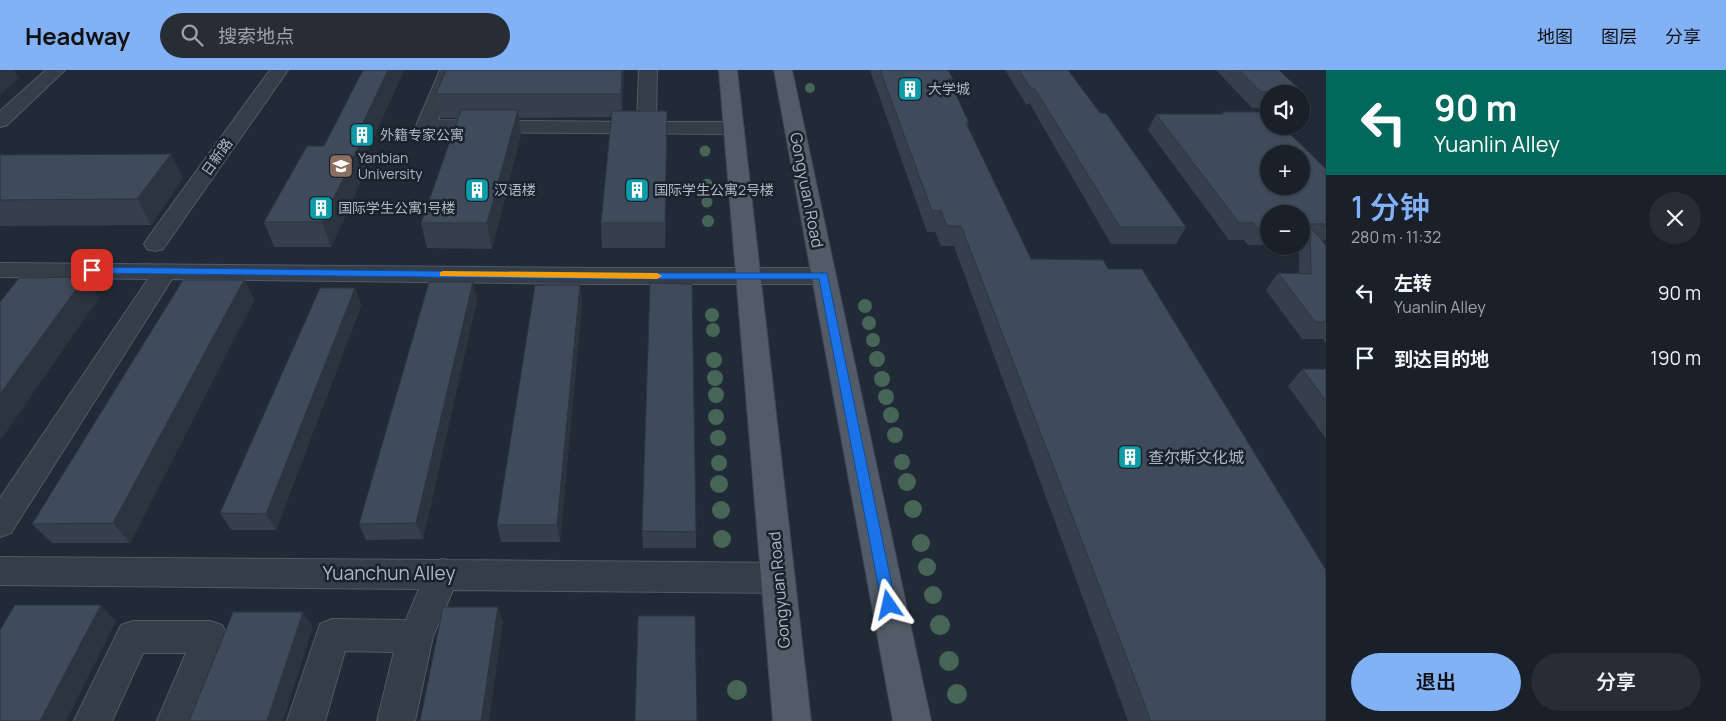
<!DOCTYPE html>
<html lang="zh">
<meta charset="utf-8">
<style>
:root{--surface:#192029;--page:#262d35;--text:#f1f3f6;--muted:#9fa3a8;--line:#373e46;--accent:#82b1f6}
body{margin:0;font-family:Manrope,"Noto Sans SC",sans-serif;background:var(--page);color:var(--text);height:100vh;display:flex;flex-direction:column;font-size:19px;white-space:nowrap}
*{box-sizing:border-box;margin:0}
p{font-size:16px;color:var(--muted)}
.icon{flex:none;width:28px;height:28px;fill:none;stroke:currentColor;stroke-width:2;stroke-linecap:round;stroke-linejoin:round}
.map{position:relative;flex:1;overflow:hidden}
.panel{display:flex;flex-direction:column;background:var(--surface);width:400px}
.panel>*{flex:none}
.guide{background:#00695c;color:#fff;overflow:hidden}
.fabs{position:absolute;left:1260px;top:15px;display:grid;gap:10px}
.fabs a{display:grid;place-items:center;width:50px;height:50px;border-radius:50%;background:var(--surface);box-shadow:0 1px 4px #0004,0 0 0 1px var(--line);font-size:25px}
.pin{position:absolute;display:grid;place-items:center;width:42px;height:42px;color:#fff;margin:-21px;border-radius:10px;box-shadow:0 2px 8px #0006}
.me{position:absolute;width:55px;margin:-28px;rotate:349deg;stroke-linejoin:round;filter:drop-shadow(0 0 4px #0008)}
.turn{display:flex;align-items:center;gap:18px;height:105px;padding:0 25px;font-size:22px}
.turn .icon{width:65px;height:65px;stroke-width:2.5}
.turn b{display:block;font-size:35px;line-height:42px}
.round{display:grid;place-items:center;flex:none;width:52px;height:52px;border-radius:26px;background:var(--page)}
.overview{display:flex;align-items:center;justify-content:space-between;height:85px;padding:0 25px}
h1{font-size:30px;font-weight:600;line-height:38px;color:var(--accent)}
.action{display:flex;gap:10px;margin-top:auto;padding:10px 25px}
.action a{flex:1;height:58px;border-radius:30px;background:var(--accent);color:#111;font-size:20px;font-weight:600;line-height:58px;text-align:center}
.action a+a{background:var(--page);color:var(--text)}
ul{padding:0;list-style:none}
li{display:flex;align-items:center;gap:15px;height:65px;padding:0 25px}
li div{flex:1}
li b{display:block;font-size:19px}
li em{font-style:normal}
header{display:flex;align-items:center;gap:30px;box-sizing:border-box;height:70px;padding:0 25px;background:var(--accent);color:#111}
header strong{font-size:24px}
nav{display:flex;gap:28px;margin-inline-start:auto;font-size:18px}
.search{width:350px;height:45px;background:var(--page);display:flex;align-items:center;gap:12px;box-sizing:border-box;padding:0 18px;border-radius:28px;color:var(--muted);font-size:19px}
main{display:flex;flex:1;min-height:0}
.map>svg:first-child{display:block}
.lines{fill:none;stroke-linecap:round;stroke-linejoin:round}
.minor-casing{stroke:#515a66;stroke-width:2}
.major-casing{stroke:#3d4652;stroke-width:2}
.minor{fill:#343d48;fill-rule:evenodd}
.major{fill:#525c68;fill-rule:evenodd}
.tree{fill:#476556}
.wall{fill:#36404d}
.shaded-wall{fill:#2c343f}
.building{fill:#3f4b5a;stroke:#2c343f;fill-rule:evenodd}
.route{fill:#1a73e8;stroke:#114b97}
.slow{fill:#f59e0b}
.labels{text-anchor:middle;stroke-width:5;stroke-linejoin:round;paint-order:stroke}
.far-poi-label{font-size:14px;fill:#aeb7c5;stroke:#1a222c;text-anchor:start}
.far-street-label{font-size:14px;fill:#aeb7c5;stroke:#1a222c}
.street-label{font-size:16px;fill:#aeb7c5;stroke:#1a222c}
.poi-label{font-size:16px;fill:#aeb7c5;stroke:#1a222c;text-anchor:start}
.near-street-label{font-size:19px;fill:#aeb7c5;stroke:#1a222c}
</style>
<header>
<strong>Headway</strong>
<div class="search"><svg class="icon" aria-label="search" viewBox="0 0 24 24"><circle cx="10" cy="10" r="6"/><path d="M15 15l6 6"/></svg>搜索地点</div>
<nav><a>地图</a><a>图层</a><a>分享</a></nav>
</header>
<main>
<div class="map">
<svg width="1326" height="651" viewBox="0 0 1326 651">
<rect width="100%" height="100%" fill="#212b37"/>
<g class="lines">
<defs>
<path id="minor" d="M46 0H65L7 55 0 57V41Z
M270 0H288L163 179 155 181 147 179 144 174 147 169Z
M440 0H458L438 50 637 52 639 0H657L656 52H734L741 54 744 58 741 62 734 64 426 62 419 60 416 56Z
M0 193 592 198H824L832 201 836 206 832 211 824 214H592L172 209 11 463 0 467V428L148 209 0 207Z
M0 487 438 490 443 489 448 490 778 493 790 498 795 508 790 518 778 523 453 520 433 566 415 651H377L394 582 345 581 325 651H287L320 554 332 549 406 550 419 519 0 515Z
M133 551H210L222 555 228 567 195 651H157L186 583H143L112 651H74L121 555Z"/>
<path id="major" d="M719 0H737L811 651H773Z
M774 0H792L931 651H893Z"/>
</defs>
<use href="#minor" class="minor-casing"/>
<use href="#major" class="major-casing"/>
<use href="#minor" class="minor"/>
<use href="#major" class="major"/>
</g>
<g class="tree">
<circle cx="810" cy="18" r="5"/>
<circle cx="705" cy="81" r="5.5"/>
<circle cx="707" cy="114" r="5.5"/>
<circle cx="707" cy="132" r="5.5"/>
<circle cx="708" cy="151" r="6"/>
<circle cx="865" cy="236" r="7"/>
<circle cx="712" cy="245" r="7"/>
<circle cx="869" cy="253" r="7"/>
<circle cx="713" cy="260" r="7"/>
<circle cx="873" cy="270" r="7"/>
<circle cx="877" cy="289" r="8"/>
<circle cx="714" cy="290" r="8"/>
<circle cx="715" cy="308" r="8"/>
<circle cx="882" cy="309" r="8"/>
<circle cx="716" cy="325" r="8"/>
<circle cx="886" cy="327" r="8"/>
<circle cx="891" cy="345" r="8"/>
<circle cx="716" cy="347" r="8"/>
<circle cx="895" cy="365" r="8"/>
<circle cx="718" cy="368" r="8"/>
<circle cx="902" cy="392" r="8"/>
<circle cx="719" cy="393" r="8"/>
<circle cx="907" cy="412" r="9"/>
<circle cx="719" cy="414" r="9"/>
<circle cx="913" cy="439" r="9"/>
<circle cx="721" cy="440" r="9"/>
<circle cx="722" cy="469" r="9"/>
<circle cx="921" cy="473" r="9"/>
<circle cx="927" cy="497" r="9"/>
<circle cx="933" cy="525" r="9"/>
<circle cx="940" cy="555" r="10"/>
<circle cx="949" cy="591" r="10"/>
<circle cx="737" cy="620" r="10"/>
<circle cx="957" cy="624" r="10"/>
</g>
<path class="wall" d="M363 0H404L363 91 366 100 331 177H274L264 152 324 76Z
M624 0 622 41H667L665 178H602L601 153 612 47 519 48 521 64 492 179 427 178 421 153 459 48H441L436 24Z
M870 0H948L953 9 951 14 969 53 968 57 1031 189 1326 651H1128L954 176H941L935 162H927Z
M1005 0H1068L1186 157 1176 174H1111L1030 34H1026Z
M1216 0H1279L1303 23 1301 25V24H1269V38H1252Z
M1222 42 1326 99V170L1322 171 1326 175V273L1323 269H1302L1266 220 1278 203H1299V176H1301V144H1269V175H1248L1244 170H1229L1148 60 1156 44H1221Z
M0 85 183 108 151 155 0 156Z
M244 210 254 230 130 473H52L32 454Z
M580 215 582 232 560 472H501L497 455Z
M355 218 361 236 276 460H231L220 443Z
M477 229 423 469 366 470 359 454Z
M1302 299H1326V369L1288 316Z
M642 461 696 462V478H643Z"/>
<path class="shaded-wall" d="M0 0H14L19 8 0 25Z
M388 0H404L363 91 366 100 331 177 322 152 352 76Z
M622 0H624L621 47V24Z
M518 40 521 64 492 179 487 153Z
M171 84 183 108 151 155 137 129Z
M85 207 99 228 0 371V324Z
M244 210 254 230 130 473 113 453Z
M473 212 477 229 423 469 416 453Z
M580 215 582 232 560 472 557 455Z
M355 218 361 236 276 460 266 444Z
M101 535 116 551 66 651H40Z
M498 537 503 552 489 651H481Z
M303 542 313 557 283 651H267Z"/>
<path class="building" d="M363 0H388L352 76H359L322 152H264L307 76H324Z
M446 0H622L621 24H436Z
M880 0H948L953 9H949L969 53H966L1031 189 1103 190 1108 199H1142L1326 500V651H1151L961 156H947L941 141H932Z
M1019 0H1068L1100 43H1106L1186 157H1120L1035 19H1031Z
M1239 0H1279L1303 23 1261 22Z
M461 40H518L487 153H421Z
M612 41H667L665 153H601Z
M1222 42H1267L1269 43V56H1282L1326 99V154H1307L1326 175V252H1315L1278 203 1311 204 1310 159H1301V144H1269V158H1258L1254 153H1239L1156 44H1224ZM1269 84H1301V116H1269Z
M171 84 137 129 0 130V85Z
M85 207 0 324V232L19 208Z
M183 210H244L113 453 32 454Z
M429 212H473L416 453 359 454Z
M650 213 692 214 696 462 642 461Z
M535 215H580L557 455H497Z
M320 218H355L266 444 220 443Z
M1302 299H1326V331Z
M15 535H101L40 651H0V560Z
M443 537H498L481 651H420Z
M233 542H303L267 651H189Z
M638 546H695L697 651H635Z"/>
<path class="route" d="M92 197 592 203H827L896 535 894 539 889 541 884 539 882 535 819 209H592L88 203 87 200Z"/>
<path class="slow" d="M443 201 657 203 662 206 657 209 440 206V202Z"/>
<defs>
<symbol id="building-square" viewBox="-11 -11 22 22"><rect x="-9" y="-9" width="18" height="18" rx="4" fill="#0f9aa8" stroke="#1a222c"/><path d="M-4-6H4V6H1V3H-1V6H-4ZM-2.5-4.3h1.7v1.8h-1.7ZM.8-4.3h1.7v1.8H.8ZM-2.5-1h1.7V.8h-1.7ZM.8-1h1.7V.8H.8Z" fill="#fff"/></symbol>
<symbol id="university-square" viewBox="-11 -11 22 22"><rect x="-9" y="-9" width="18" height="18" rx="4" fill="#8d6e63" stroke="#1a222c"/><path d="M0-5L7-2L0 1L-7-2ZM-4 1L0 2.5L4 1V4Q0 6-4 4Z" fill="#fff"/></symbol>
</defs>
<g fill-rule="evenodd">
<use href="#building-square" x="896" y="5" width="28" height="28"/>
<use href="#building-square" x="348" y="51" width="28" height="28"/>
<use href="#university-square" x="327" y="82" width="28" height="28"/>
<use href="#building-square" x="463" y="106" width="28" height="28"/>
<use href="#building-square" x="623" y="106" width="28" height="28"/>
<use href="#building-square" x="307" y="124" width="28" height="28"/>
<use href="#building-square" x="1116" y="373" width="28" height="28"/>
</g>
<g class="labels">
<g class="far-poi-label">
<text x="928" y="24">大学城</text>
<text x="380" y="70">外籍专家公寓</text>
<text x="358" y="93">Yanbian<tspan x="358" dy="16">University</tspan></text>
<text x="494" y="125">汉语楼</text>
<text x="654" y="125">国际学生公寓2号楼</text>
<text x="338" y="143">国际学生公寓1号楼</text>
</g>
<g class="far-street-label">
<text transform="translate(217 87) rotate(-55)" y="5">日新路</text>
</g>
<g class="street-label">
<text transform="translate(807 120) rotate(79)" y="6">Gongyuan Road</text>
<text transform="translate(779 520) rotate(-95)" y="6">Gongyuan Road</text>
</g>
<g class="poi-label">
<text x="1148" y="393">查尔斯文化城</text>
</g>
<g class="near-street-label">
<text x="389" y="510">Yuanchun Alley</text>
</g>
</g>
</svg>
<div class="fabs">
<a><svg class="icon" aria-label="sound" viewBox="0 0 24 24"><path d="M4 9h4l5-4v14l-5-4H4zM17 9q2 3 0 6"/></svg></a>
<a>+</a>
<a>−</a>
</div>
<div class="pin" style="left:92px;top:200px;background:#d93025"><svg class="icon" aria-label="arrive" viewBox="0 0 24 24"><path d="M6 21V4h12l-3 4 3 4H6"/></svg></div>
<svg class="me" style="left:889px;top:535px" viewBox="-20 -20 40 40"><path d="M0-17L14 15 0 8-14 15z" fill="#1a73e8" stroke="#fff" stroke-width="4"/></svg>
</div>
<section class="panel">
<div class="guide">
<div class="turn"><svg class="icon" aria-label="left" viewBox="0 0 24 24"><path d="M17 20v-9H6M10 6l-5 5 5 5"/></svg><div><b>90 m</b>Yuanlin Alley</div></div>
</div>
<div class="overview"><div><h1>1 分钟</h1><p>280 m · 11:32</p></div><a class="round"><svg class="icon" aria-label="close" viewBox="0 0 24 24"><path d="M6 6l12 12M18 6L6 18"/></svg></a></div>
<ul>
<li><svg class="icon" aria-label="left" viewBox="0 0 24 24"><path d="M17 20v-9H6M10 6l-5 5 5 5"/></svg><div><b>左转</b><p>Yuanlin Alley</p></div><em>90 m</em></li>
<li><svg class="icon" aria-label="arrive" viewBox="0 0 24 24"><path d="M6 21V4h12l-3 4 3 4H6"/></svg><div><b>到达目的地</b></div><em>190 m</em></li>
</ul>
<div class="action"><a>退出</a><a>分享</a></div>
</section>
</main>
